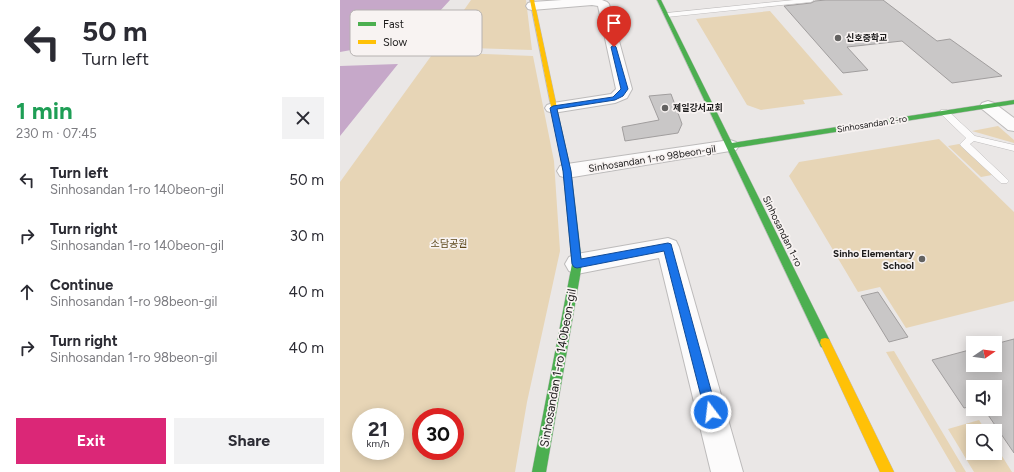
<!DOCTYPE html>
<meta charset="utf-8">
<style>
:root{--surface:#fff;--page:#f2f2f3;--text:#2b2b33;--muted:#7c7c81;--accent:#db2777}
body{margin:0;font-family:Figtree,"Noto Sans KR",sans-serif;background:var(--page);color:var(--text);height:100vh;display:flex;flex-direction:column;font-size:15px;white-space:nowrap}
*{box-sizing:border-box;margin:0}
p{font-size:13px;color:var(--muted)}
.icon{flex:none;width:22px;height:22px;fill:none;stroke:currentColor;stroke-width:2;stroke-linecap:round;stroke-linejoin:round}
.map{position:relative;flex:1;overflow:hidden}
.panel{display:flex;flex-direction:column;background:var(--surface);width:340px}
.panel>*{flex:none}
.top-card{background:#fff;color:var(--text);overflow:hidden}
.needle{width:26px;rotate:77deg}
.controls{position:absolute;left:626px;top:336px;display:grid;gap:8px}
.controls a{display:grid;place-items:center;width:36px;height:36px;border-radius:0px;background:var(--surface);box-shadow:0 2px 10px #0003;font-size:20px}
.speed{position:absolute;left:12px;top:408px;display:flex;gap:8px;font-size:20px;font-weight:700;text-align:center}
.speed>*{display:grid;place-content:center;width:52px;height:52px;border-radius:50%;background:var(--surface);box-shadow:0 2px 10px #0003;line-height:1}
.speed small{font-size:10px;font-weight:400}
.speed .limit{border:6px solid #d22;background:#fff;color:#111}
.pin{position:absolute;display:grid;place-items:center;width:34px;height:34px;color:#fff;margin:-41px -17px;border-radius:50% 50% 50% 0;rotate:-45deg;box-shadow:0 0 4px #0007}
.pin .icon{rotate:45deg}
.me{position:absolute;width:44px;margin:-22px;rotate:345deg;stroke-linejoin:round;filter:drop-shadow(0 0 3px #0008)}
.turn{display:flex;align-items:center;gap:14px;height:84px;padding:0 16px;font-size:18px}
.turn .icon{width:52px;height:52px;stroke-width:2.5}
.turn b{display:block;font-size:28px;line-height:34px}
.round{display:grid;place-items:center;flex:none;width:42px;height:42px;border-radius:0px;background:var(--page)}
.head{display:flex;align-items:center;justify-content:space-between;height:68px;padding:0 16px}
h1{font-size:24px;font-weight:700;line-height:30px;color:#1e9e55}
.action{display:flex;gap:8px;margin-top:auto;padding:8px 16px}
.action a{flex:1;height:46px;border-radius:0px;background:var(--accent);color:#fff;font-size:16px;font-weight:700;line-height:46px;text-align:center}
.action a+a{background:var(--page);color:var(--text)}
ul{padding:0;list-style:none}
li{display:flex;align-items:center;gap:12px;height:56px;padding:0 16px}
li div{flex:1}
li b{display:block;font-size:15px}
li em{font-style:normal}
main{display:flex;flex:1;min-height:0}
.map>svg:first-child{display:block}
.green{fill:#e7d5b6;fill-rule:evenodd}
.water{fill:#c6a8c9}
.building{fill:#c9c7c7;stroke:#a19e9e}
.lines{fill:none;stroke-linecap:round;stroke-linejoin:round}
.lane-casing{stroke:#bdbbbb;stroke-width:1}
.street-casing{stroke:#bdbbbb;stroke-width:2}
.fast-casing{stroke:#bdbbbb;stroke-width:1}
.slow-casing{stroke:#bdbbbb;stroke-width:1}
.lane{fill:#fcfbfb;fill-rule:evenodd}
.street{fill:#fcfbfb;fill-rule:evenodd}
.fast{fill:#4caf50;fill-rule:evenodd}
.slow{fill:#ffc107;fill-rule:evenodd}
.route{fill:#1a73e8;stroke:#114b97}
.poi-dot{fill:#636261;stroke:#f8f3f2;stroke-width:1.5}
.labels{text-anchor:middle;stroke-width:3.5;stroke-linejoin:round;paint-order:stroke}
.far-poi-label{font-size:9px;font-weight:bold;fill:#1b1a1a;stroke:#f8f3f2;text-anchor:start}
.far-street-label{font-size:9px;fill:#1b1a1a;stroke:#f8f3f2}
.street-label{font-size:10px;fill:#1b1a1a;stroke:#f8f3f2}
.park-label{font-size:10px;fill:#5b4619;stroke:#f8f3f2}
.poi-label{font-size:10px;font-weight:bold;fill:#1b1a1a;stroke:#f8f3f2;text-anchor:end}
.near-street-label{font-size:12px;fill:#1b1a1a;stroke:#f8f3f2}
.key{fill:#f8f3f2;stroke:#b6b2b1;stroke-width:1}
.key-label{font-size:11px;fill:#1b1a1a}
</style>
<main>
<section class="panel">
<div class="top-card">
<div class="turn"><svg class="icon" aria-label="left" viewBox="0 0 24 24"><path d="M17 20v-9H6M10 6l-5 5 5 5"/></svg><div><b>50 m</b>Turn left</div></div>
</div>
<div class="head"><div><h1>1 min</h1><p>230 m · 07:45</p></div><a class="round"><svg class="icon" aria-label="close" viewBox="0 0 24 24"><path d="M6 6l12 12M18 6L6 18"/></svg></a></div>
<ul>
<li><svg class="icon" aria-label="left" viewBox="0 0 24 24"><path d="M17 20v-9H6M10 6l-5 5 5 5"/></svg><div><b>Turn left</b><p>Sinhosandan 1-ro 140beon-gil</p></div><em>50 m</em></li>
<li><svg class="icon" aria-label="right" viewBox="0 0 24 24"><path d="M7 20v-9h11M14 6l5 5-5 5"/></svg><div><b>Turn right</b><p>Sinhosandan 1-ro 140beon-gil</p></div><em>30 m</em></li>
<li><svg class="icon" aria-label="ahead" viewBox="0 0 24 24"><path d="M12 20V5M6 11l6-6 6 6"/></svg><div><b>Continue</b><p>Sinhosandan 1-ro 98beon-gil</p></div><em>40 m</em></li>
<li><svg class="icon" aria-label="right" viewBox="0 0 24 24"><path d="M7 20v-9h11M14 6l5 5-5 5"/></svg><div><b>Turn right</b><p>Sinhosandan 1-ro 98beon-gil</p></div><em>40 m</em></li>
</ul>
<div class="action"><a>Exit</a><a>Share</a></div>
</section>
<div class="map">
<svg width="674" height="472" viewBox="0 0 674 472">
<rect width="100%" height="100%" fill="#eae7e6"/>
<path class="green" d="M131 0H186L192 50 98 47Z
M430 11 503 95 463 100 465 104 421 110 407 105 356 19Z
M94 52 193 56 214 161 220 251 187 402 175 472H0V182ZM21 417H55V451H21ZM81 417H115V451H81Z
M658 126 674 140V143L632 131Z
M599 139 674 212V301L566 328 540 287 518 292 449 176 459 162Z
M619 144 652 175 641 177 608 146Z
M554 351 626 472H616L546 352Z
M639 420 646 431H633V453H655V445L672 472H634L608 429Z"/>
<path class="water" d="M0 0H110L77 36 67 40 0 52Z
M58 64 0 136V66Z"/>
<path class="building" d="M486 0H543L597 41 610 39 662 76 612 83 562 41 507 47 528 70 503 73 444 6 471 3 475 1Z
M331 94 342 124 338 133 285 141 282 127 319 120 309 96Z
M538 292 568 337 549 342 521 296Z
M674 339V453L644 409H655V387H633V406L624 408 592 360 633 349V365H655V344Z"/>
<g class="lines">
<defs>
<path id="lane" d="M454 0H474L471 2 327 17 324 15 327 13Z
M601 110H607L635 136 674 145V151L634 141 630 144 667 179 669 181 667 183H661L621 146 620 144 626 138 601 114 600 112Z"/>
<path id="street" d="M222 0H262L267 2 269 4 292 89 287 98 275 103 213 113 207 111 205 108 207 105 213 103 271 94 276 89 258 6 252 5 192 10 188 9 186 6 188 3 192 2Z
M648 101 654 103 674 118V131L668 130 642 109 640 106 642 103Z
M390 140 396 142 399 146 396 150 227 178 220 176 217 171 220 166 227 164Z
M328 238 336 241 339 247 403 472H371L319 258 237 274 229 271 225 264 229 257 237 254Z"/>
<path id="fast" d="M317 0H321L392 143 674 100V104L394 148 489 339 490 343 489 347 485 348 481 347Z
M215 120H219L220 122 231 171 242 264 206 472H192L232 264 223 171 214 122Z"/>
<path id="slow" d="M190 0H194L220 122 217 124 214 122Z
M485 338 489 339 554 472H540L480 343 481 339Z"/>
</defs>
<use href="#lane" class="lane-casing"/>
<use href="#street" class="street-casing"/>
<use href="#fast" class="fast-casing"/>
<use href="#slow" class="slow-casing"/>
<use href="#lane" class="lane"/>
<use href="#street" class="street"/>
<use href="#fast" class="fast"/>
<use href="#slow" class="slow"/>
</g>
<path class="route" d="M274 45 276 47 288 89 283 96 275 100 217 109 231 171 241 259 328 243 331 244 377 412 376 416 371 418 367 416 365 412 324 251 237 268 234 267 232 264 223 171 210 108 213 106 273 97 281 89 271 47Z"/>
<g class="poi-dot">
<circle cx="498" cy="38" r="4"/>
<circle cx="325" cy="108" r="4"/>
<circle cx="582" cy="259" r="4"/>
</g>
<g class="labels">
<g class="far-poi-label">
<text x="506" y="41">신호중학교</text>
<text x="333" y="111">제일강서교회</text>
</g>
<g class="far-street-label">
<text transform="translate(532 124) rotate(-9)" y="3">Sinhosandan 2-ro</text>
</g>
<g class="street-label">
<text transform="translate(312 158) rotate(-9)" y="4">Sinhosandan 1-ro 98beon-gil</text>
<text transform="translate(443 231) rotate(64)" y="4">Sinhosandan 1-ro</text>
</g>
<g class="park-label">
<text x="109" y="247">소담공원</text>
</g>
<g class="poi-label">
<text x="574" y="257">Sinho Elementary<tspan x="574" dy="12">School</tspan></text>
</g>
<g class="near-street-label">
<text transform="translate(218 368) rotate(-80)" y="4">Sinhosandan 1-ro 140beon-gil</text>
</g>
</g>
<rect x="10" y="10" width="132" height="46" rx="6" class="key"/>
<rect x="18" y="22" width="18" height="4" fill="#4caf50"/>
<rect x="18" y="40" width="18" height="4" fill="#ffc107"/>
<g class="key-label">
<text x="43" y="28">Fast</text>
<text x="43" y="46">Slow</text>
</g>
</svg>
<div class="controls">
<a><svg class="needle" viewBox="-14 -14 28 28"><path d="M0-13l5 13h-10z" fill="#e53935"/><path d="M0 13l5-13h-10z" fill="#7c7c81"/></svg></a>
<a><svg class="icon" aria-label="sound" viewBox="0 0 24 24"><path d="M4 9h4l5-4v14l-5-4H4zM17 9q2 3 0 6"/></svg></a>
<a><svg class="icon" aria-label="search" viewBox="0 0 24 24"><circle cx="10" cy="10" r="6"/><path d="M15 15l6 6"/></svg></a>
</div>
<div class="speed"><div>21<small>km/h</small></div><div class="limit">30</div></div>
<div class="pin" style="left:274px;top:47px;background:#d93025"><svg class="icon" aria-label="arrive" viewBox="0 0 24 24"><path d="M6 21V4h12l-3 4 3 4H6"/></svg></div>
<svg class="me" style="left:371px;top:412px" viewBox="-20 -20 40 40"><circle r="17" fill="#1a73e8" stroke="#fff" stroke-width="3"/><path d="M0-11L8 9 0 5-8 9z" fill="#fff"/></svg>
</div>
</main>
